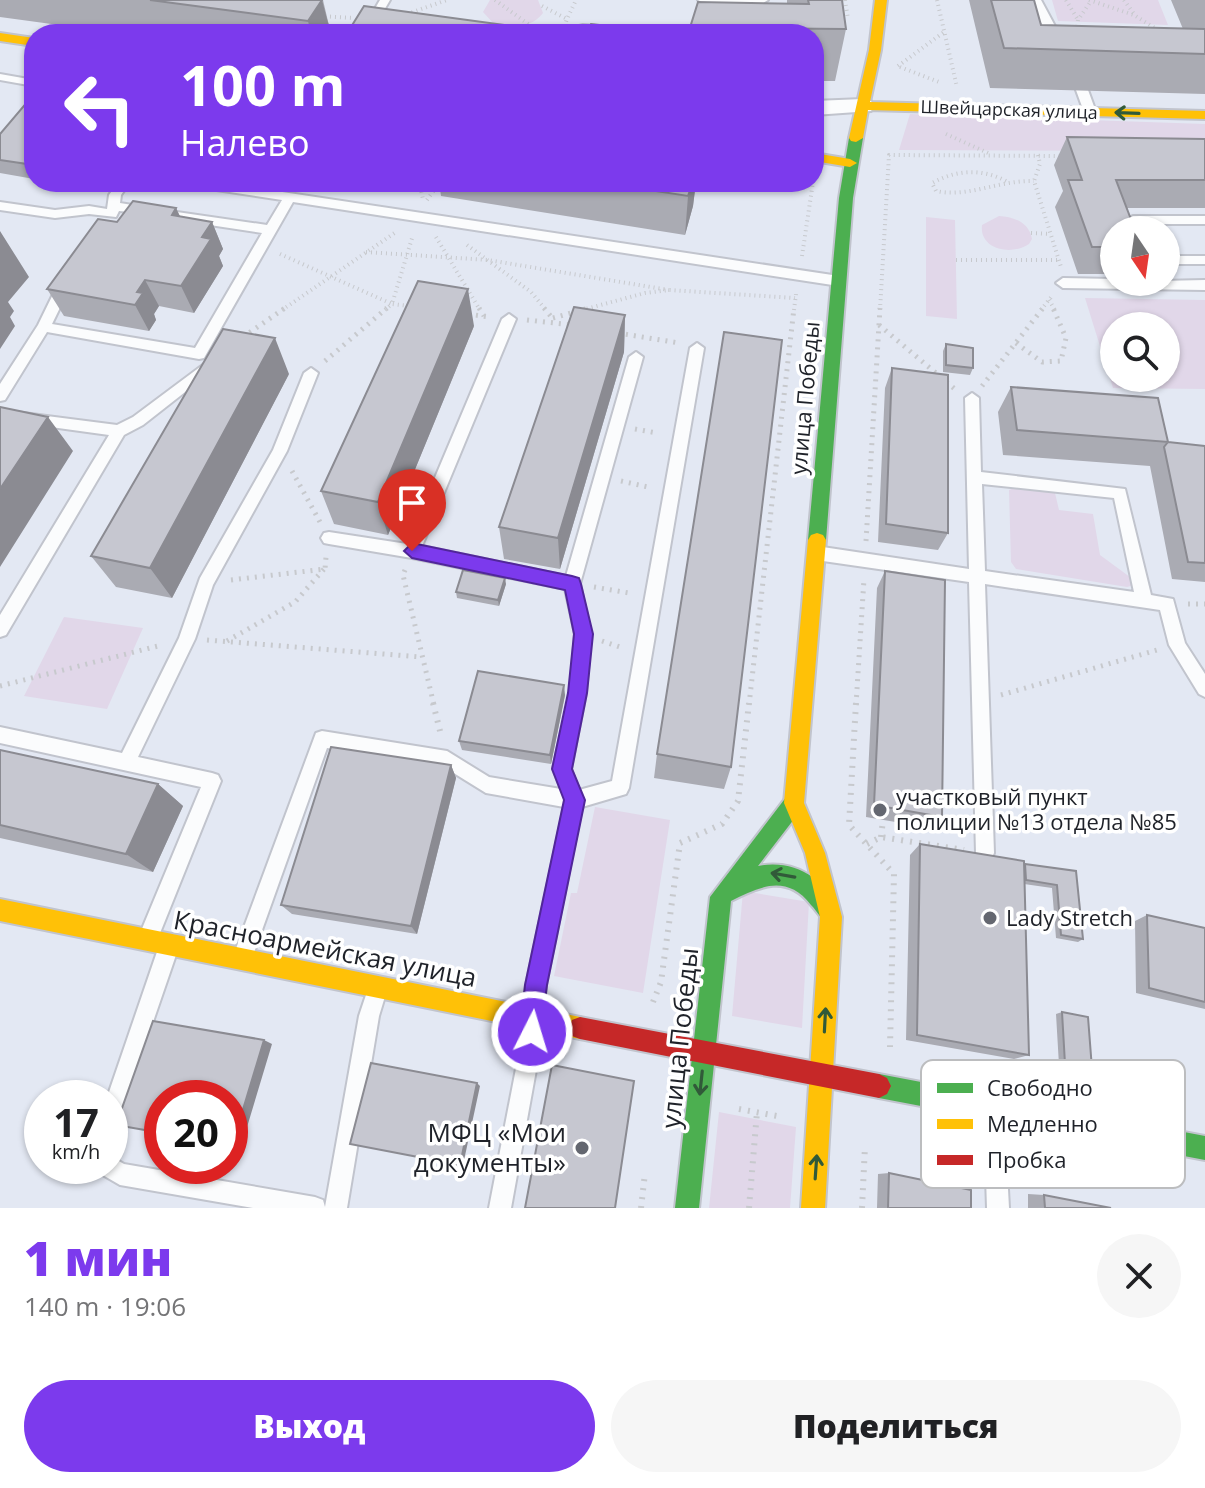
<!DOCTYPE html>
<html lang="ru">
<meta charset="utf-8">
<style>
:root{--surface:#fff;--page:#f6f6f6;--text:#202124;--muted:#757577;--accent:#7c3aed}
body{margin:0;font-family:"Open Sans",sans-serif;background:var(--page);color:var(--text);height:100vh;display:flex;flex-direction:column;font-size:30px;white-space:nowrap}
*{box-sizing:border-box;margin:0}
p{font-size:26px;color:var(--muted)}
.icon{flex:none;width:44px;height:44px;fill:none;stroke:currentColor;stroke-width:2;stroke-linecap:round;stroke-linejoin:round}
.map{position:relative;height:1208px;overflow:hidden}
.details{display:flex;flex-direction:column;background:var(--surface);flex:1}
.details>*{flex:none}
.banner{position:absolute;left:24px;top:24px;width:800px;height:168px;border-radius:32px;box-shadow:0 2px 6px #0004;background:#7c3aed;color:#fff;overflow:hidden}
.needle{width:52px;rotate:167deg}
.tools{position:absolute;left:1100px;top:216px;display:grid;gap:16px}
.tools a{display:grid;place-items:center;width:80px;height:80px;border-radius:50%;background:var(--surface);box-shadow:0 2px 6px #0004;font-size:40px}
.speed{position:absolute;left:24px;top:1080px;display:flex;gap:16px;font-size:40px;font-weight:700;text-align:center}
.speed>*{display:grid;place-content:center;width:104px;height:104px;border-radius:50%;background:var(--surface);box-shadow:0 2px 6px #0004;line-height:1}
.speed small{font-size:20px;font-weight:400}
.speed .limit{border:12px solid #d22;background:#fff;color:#111}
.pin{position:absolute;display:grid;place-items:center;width:68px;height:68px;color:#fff;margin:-82px -34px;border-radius:50% 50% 50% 0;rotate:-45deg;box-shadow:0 0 8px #0007}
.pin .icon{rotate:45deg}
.me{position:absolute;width:88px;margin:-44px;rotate:5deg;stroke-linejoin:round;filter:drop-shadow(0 0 6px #0008)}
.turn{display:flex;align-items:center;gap:28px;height:168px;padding:0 24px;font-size:36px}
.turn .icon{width:104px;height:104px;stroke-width:2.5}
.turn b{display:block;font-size:56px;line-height:68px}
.round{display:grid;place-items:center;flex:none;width:84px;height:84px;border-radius:42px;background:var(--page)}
.overview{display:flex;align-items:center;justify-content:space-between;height:136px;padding:0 24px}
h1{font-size:48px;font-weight:800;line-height:60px;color:var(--accent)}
.button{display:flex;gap:16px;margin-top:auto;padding:16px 24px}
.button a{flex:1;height:92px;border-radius:48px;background:var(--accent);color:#fff;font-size:32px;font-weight:800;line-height:92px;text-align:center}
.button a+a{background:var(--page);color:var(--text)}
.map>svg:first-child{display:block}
.green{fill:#e1d7e9;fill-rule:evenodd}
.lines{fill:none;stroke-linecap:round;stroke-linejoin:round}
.lane-casing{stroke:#c1c4cd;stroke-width:4}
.street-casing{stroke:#c1c4cd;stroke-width:4}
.fast-casing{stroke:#c1c4cd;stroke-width:4}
.slow-casing{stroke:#c1c4cd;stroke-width:4}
.jam-casing{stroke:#c1c4cd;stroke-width:4}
.path-far2{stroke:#c7c9cd;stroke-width:4;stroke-dasharray:1 4;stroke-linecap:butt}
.path-far1{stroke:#c7c9cd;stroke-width:5;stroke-dasharray:2 6;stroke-linecap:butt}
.path{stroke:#c7c9cd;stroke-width:6;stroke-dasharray:2 7;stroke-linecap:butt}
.lane{fill:#fbfcfd;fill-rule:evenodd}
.street{fill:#fbfcfd;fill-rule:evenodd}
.fast{fill:#4caf50;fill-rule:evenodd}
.slow{fill:#ffc107;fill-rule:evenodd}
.jam{fill:#c62828;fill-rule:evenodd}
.wall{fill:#aaabb3}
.shaded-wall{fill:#8b8b92}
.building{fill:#c6c7d0;stroke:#8b8b92;stroke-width:2}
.oneway{stroke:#315a39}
.route{fill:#7c3aed;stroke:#51269a;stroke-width:2}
.poi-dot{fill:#646770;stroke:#fff;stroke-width:3}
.labels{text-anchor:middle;stroke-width:7;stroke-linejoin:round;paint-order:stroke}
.far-street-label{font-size:18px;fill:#1f2229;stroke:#fff}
.street-label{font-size:22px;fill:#1f2229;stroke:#fff}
.poi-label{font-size:22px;fill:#1f2229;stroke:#fff;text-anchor:start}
.near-street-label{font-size:26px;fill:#1f2229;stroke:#fff}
.near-poi-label{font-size:26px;fill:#1f2229;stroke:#fff;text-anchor:end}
.key{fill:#fff;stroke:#bcbdbf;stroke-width:2}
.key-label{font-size:22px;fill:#1f2229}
</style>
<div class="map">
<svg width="1205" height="1208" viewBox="0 0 1205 1208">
<rect width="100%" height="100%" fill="#e3e8f3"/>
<path class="green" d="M490 0H538L543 13C530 30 513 26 494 24L483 12Z
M1052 0H1158L1168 25 1058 21Z
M910 114 1205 124V151L899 150Z
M999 216C1014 217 1029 222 1032 239L1029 244C1012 256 979 250 982 225Z
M926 217 955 220 957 319 926 316Z
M1085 298 1205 300V389L1113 388ZM1114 326H1166V378H1114Z
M1016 487 1055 493 1059 510 1093 514 1100 555 1134 580V585L1127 587 1016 569 1011 562 1009 490Z
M64 617 143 628 107 709 24 696Z
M595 807 670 820 643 993 554 976 571 893H577Z
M743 891 809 902 802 1028 732 1016Z
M719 1112 796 1127 790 1208H709Z"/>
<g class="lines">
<defs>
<path id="lane" d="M380 0H390L370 34H360Z
M698 0H768L763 3H703Z
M1031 0H1041L1063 41 1062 43H1054L1040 21Z
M583 25 609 27 614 30 609 33 587 31 585 34H575L579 26Z
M0 74 34 80V86L0 80Z
M1082 87 1088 90 1096 112 1094 114H1086L1084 112 1076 90Z
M118 182H130L121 195 120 203 151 208V214L119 211 116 217 89 214 55 218 0 210V202L55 210 89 206 107 209 109 195Z
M184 182H216L839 276 845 281 839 286 293 202 204 358 199 359 47 332 5 400 0 401V384L38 325 59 282 64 280 71 285 52 324 195 348 262 233 170 219 164 215 170 211 267 225 282 200 190 186Z
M1133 216H1205V224H1141L1143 230H1131L1127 220Z
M1166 256H1205V264H1166Z
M1063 278 1114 279V282L1205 280V290L1063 288 1056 283Z
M509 314 516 319 422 546 566 576 629 357 636 352 643 357 580 584 591 634 586 693 571 769 579 790 612 781 690 348 697 343 704 348 629 788 626 794 582 807 546 985 540 1048 511 1208H489L520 1048 526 985 564 807 486 793 444 767 327 748 251 961 244 964 237 961 234 954 316 733 322 731 447 751 489 777 561 789 553 769 570 693 575 634 565 589 412 558 329 544 324 543 321 538 324 533 329 532 407 544 502 319Z
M212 358 217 359 219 363 217 367 143 425 124 435 6 635 0 637V615L109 435 0 420V410L117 425 133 417Z
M311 368 318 373 287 451 213 585 195 639 138 757 212 773 218 775 221 781 156 943 149 946 142 943 139 936 201 787 0 743V727L122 753 179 638 200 578 273 450 304 373Z
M972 393 979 398 981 472 1125 489 1151 595 1173 599 1185 643 1205 674V697L1199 694 1169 645 1160 610 985 584 994 853 991 859 985 862 979 859 976 853 969 582 816 560 811 558 808 553 811 548 816 546 969 569 965 398ZM982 484 1114 498 1134 592 985 571Z
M168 939 175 942 178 949 120 1118 117 1125 110 1128V1098H107L158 949 161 942Z
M376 983 383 986 386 993 379 1016 347 1208H253L120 1185 101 1174 98 1166H110V1156L124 1164 315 1197 323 1200 325 1207 359 1016 369 986Z
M994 1104 1001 1107 1004 1114 1009 1208H987L984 1114 987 1107Z"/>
<path id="street" d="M863 99 871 101 874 106 871 111 814 115V101Z"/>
<path id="fast" d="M856 134 863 138 853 198 826 540 823 545H811L808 540 839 198 849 138Z
M794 793 801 796 804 803 801 810 758 866C794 859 825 878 840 912L837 920 829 923C820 919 818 912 811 905 787 874 760 886 731 901L699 1208H675L710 897 787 796Z
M879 1074 1205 1136V1160L879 1098 871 1094 867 1086 871 1078Z"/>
<path id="slow" d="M875 0H887L881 50 870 102 1205 111V119L868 110 863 138 856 142 851 141 849 138 869 50Z
M0 33 34 38V46L0 41Z
M814 153 850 159 857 163 850 167 814 161Z
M817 533 823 535 826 540 804 803 825 853 842 917 825 1208H801L820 917 805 853 784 803 808 540 811 535Z
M0 899 580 1017 588 1020 591 1028 588 1036 580 1039 0 921Z"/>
<path id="jam" d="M580 1017 879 1074 887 1078 891 1086 887 1094 879 1098 580 1039 572 1036 569 1028 572 1020Z"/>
</defs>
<use href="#lane" class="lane-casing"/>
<use href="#street" class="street-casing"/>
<use href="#fast" class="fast-casing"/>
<use href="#slow" class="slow-casing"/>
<use href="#jam" class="jam-casing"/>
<path class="path-far2" d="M495 0 542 34
M845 0 848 19
M937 0 957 87
M1066 0 1078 20
M1089 0 1134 15 1161 32
M1124 0 1134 14
M542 6 567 19 566 22
M407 14 447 0
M320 16 354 18
M568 17 576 0
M327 24 338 34
M1077 31 1078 20 1091 1
M898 66 944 32
M900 67 939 82
M946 134 988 153
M1038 155 1040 164 1034 181 1061 267
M1006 181C981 168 956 170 932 183L936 191C968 198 999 180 1034 181
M419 182 423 199
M427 200 440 182
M1031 233 1051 234
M436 237 480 310
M467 245 531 292 546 310
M366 252 488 260 669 290
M280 254 392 304 413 235
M802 256 813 182
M956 260H1059
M1049 300 1055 310
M282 310 396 232
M385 310 392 304 410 306
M582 310 645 293 669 290 795 298
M794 310 796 294
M880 310 889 155 1064 156
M1041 310 1052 296"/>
<path class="path-far1" d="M479 308 484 316
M544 308 553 319
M468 314 489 317
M553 318 589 308
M527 320 573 325
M879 325 956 390
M618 333 679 343
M243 337 285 308
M1016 343 1042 362 1061 361 1066 338 1053 308
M325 361 387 308
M982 386 1043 308
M635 429 657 433
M292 471 320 522
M621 481 648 487
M866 541 880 308
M405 570 403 575 434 705
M231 580 325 569 326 557
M594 587 629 593
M1188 604H1205
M207 640 421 657
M227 641 295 602 324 569
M602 641 623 648
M0 686 158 646
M1001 695 1157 650
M749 705 794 308
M856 705 864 579"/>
<path class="path" d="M433 703 441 735
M856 703 849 825 894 874 890 1047
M881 837 883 820
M867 844 881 837 964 850
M653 1002 661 982 680 843 722 824 738 801 749 703
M739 1109 777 1116
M641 1208 645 1173
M749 1208 757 1112
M862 1208 865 1146"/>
<use href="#lane" class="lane"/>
<use href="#street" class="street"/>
<use href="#fast" class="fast"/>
<use href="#slow" class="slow"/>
<use href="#jam" class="jam"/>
</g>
<path class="wall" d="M0 0H323L331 34H125L0 17Z
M787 0H842L846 29 835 81H814V34H688L787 3Z
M969 0H1034L1041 25 1183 29 1171 0H1205V94L990 88Z
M351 27 542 30V34H353Z
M34 102V179L0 173V134Z
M1067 137 1205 139V208H1127L1114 230V274H1078L1055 207 1063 191 1054 165Z
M56 182H77L74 185Z
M349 182H397L394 189Z
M439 182H696L693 206 685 235 441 196Z
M176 208 180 216 212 222 223 249 219 256 223 266 194 313 159 306 154 314 156 320 149 331 64 316 47 289 117 222Z
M625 315 624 352 560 569 504 559 499 527Z
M474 326 388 535 334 524 321 491Z
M946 344 973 368 970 375 943 372V351Z
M892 368 948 533 938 550 878 542 885 388Z
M289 374 172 598 116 587 91 556Z
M1011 387 1168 442 1205 446V582L1172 579 1150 466 1003 455 998 412Z
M885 571 942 817 931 828 866 817 877 588Z
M506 584 499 606 457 598 456 592Z
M565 695 551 764 462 750 459 741Z
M0 750 158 784 183 806 153 872 0 838Z
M657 754 731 767 724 789 654 778Z
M451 765 456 778 417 934 292 914 281 905Z
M920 844 1024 865 1025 864 1076 871 1083 939 1078 942 1056 938 1052 888 1024 884 1029 1055 1014 1059 906 1040 910 855Z
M1147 915 1205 928V1009L1136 993 1135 921Z
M1062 1012 1092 1069 1086 1070 1059 1065 1056 1014Z
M889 1173 971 1208H877L878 1174Z
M1028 1194 1044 1195 1111 1208H1028Z"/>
<path class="shaded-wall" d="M322 0 331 34H311L308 21Z
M693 182H696L693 206 685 235 688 196Z
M176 208 188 235 172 215Z
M212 222 223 249 219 256 223 266 194 313 181 286 202 237Z
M0 231 29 277 8 302 14 311 10 317 15 326 0 349Z
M145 280 159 306 154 314 156 320 149 331 135 305 137 292Z
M468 289 474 326 388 535 378 502Z
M625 315 624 352 560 569 558 538Z
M275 338 289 374 172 598 150 568Z
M48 417 73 451 0 567V489Z
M505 578 506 584 499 606 498 600Z
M564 685 565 695 551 764 550 755Z
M451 765 456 778 417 934 411 926Z
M158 784 183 806 153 872 126 854Z
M264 1040 272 1044 241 1147 232 1146Z
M477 1083 480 1086 463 1165H460Z"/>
<path class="building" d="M150 0H322L308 21Z
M808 0H842L846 29 735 28 733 34H688L698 2 809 4Z
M991 0H1034L1041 25 1205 29V54L1004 48Z
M364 6 542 30 540 34H403L351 27Z
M591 24 677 34H587Z
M28 101 34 102V165L0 160V134Z
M1067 137 1205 139V180H1116L1135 230H1114V247H1092L1068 180H1082Z
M597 182H693L688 196Z
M133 201 176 208 172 215 212 222 202 237 211 239 181 286 145 280 137 292 143 293 135 305 47 289 98 219 117 222Z
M418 281 468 289 378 502 321 491Z
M574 307 625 315 558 538 499 527Z
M223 329 275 338 150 568 91 556Z
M724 332 782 340 731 767 657 754Z
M946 344 973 348V368L946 365Z
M892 368 948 375V533L886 524Z
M1011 387 1158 398 1168 442 1017 430Z
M0 407 48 417 0 489Z
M1168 442 1205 446V563L1188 562 1164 447Z
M463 570 505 578 498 600 456 592Z
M885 571 945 580 942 817 874 805Z
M478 671 564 685 550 755 459 741Z
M331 747 451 765 411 926 281 905Z
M0 750 158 784 126 854 0 825Z
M920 844 1024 861 1029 1055 917 1035Z
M1025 864 1076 871 1083 939 1061 935 1057 885 1026 880Z
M1147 915 1205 928V1002L1149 988Z
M1062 1012 1088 1017 1092 1069 1065 1064Z
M153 1021 264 1040 232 1146H230V1098H162V1133L116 1125Z
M371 1063 477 1083 460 1165 350 1144Z
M552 1065 634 1081 615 1208H525Z
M889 1173 971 1190V1208H888Z
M1044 1195 1111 1208H1045Z"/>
<defs><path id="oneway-shaft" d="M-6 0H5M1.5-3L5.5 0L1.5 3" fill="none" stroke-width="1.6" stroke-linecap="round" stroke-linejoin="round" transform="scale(2)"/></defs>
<g class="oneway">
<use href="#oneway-shaft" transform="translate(1127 113) rotate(-178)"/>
<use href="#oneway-shaft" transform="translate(783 875) rotate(-170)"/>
<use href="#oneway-shaft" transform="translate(825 1020) rotate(-87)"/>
<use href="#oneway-shaft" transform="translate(701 1083) rotate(96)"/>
<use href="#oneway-shaft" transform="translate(816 1167) rotate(-86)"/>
</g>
<path class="route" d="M412 543 572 576 579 578 581 584 593 634 587 693 572 769 585 800 547 985 540 1040 532 1044 524 1040 520 1032 525 985 564 800 552 769 568 693 574 634 565 590 412 558 404 551Z"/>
<g class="poi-dot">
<circle cx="880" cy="810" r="8"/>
<circle cx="990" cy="918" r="8"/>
<circle cx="582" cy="1148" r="8"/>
</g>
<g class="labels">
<g class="far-street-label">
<text transform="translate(1009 110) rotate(2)" y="6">Швейцарская улица</text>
</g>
<g class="street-label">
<text transform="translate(805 398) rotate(-85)" y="8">улица Победы</text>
</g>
<g class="poi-label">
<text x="896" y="805">участковый пункт<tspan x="896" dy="25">полиции №13 отдела №85</tspan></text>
<text x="1006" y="926">Lady Stretch</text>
</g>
<g class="near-street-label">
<text transform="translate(325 949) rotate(11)" y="9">Красноармейская улица</text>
<text transform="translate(680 1038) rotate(-84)" y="9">улица Победы</text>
</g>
<g class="near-poi-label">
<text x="566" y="1142">МФЦ «Мои<tspan x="566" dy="30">документы»</tspan></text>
</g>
</g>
<rect x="921" y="1060" width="264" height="128" rx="12" class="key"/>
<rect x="937" y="1083" width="36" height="10" fill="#4caf50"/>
<rect x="937" y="1119" width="36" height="10" fill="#ffc107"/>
<rect x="937" y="1155" width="36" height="10" fill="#c62828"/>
<g class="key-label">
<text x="987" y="1096">Свободно</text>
<text x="987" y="1132">Медленно</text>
<text x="987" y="1168">Пробка</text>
</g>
</svg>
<div class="tools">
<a><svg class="needle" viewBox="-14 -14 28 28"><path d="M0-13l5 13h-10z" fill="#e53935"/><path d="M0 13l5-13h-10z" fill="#757577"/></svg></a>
<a><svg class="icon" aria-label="search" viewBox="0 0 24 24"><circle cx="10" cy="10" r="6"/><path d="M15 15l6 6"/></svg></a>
</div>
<div class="speed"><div>17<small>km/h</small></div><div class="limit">20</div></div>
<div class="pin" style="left:412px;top:551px;background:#d93025"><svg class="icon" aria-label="arrive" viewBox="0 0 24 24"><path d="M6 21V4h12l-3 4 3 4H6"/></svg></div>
<svg class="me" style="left:532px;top:1032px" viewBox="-20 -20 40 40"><circle r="17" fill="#7c3aed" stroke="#fff" stroke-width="3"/><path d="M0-11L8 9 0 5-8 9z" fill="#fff"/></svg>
<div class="banner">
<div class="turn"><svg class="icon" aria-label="left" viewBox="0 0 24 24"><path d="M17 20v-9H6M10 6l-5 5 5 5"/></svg><div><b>100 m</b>Налево</div></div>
</div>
</div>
<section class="details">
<div class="overview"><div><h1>1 мин</h1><p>140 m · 19:06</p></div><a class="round"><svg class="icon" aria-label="close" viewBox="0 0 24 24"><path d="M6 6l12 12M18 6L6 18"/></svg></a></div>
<div class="button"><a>Выход</a><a>Поделиться</a></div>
</section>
